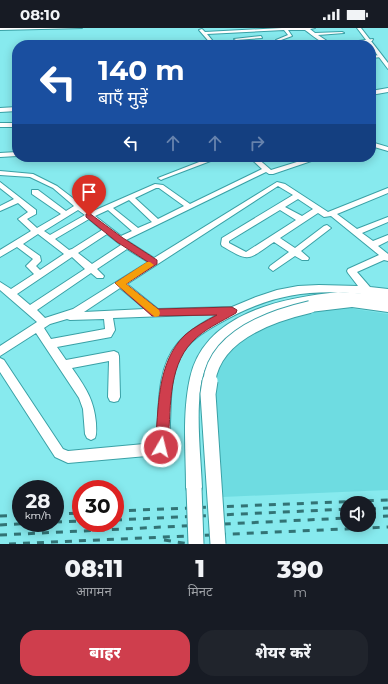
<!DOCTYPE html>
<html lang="hi">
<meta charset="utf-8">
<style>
:root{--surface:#171b24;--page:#20242c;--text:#f1f3f6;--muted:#9ea1a6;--accent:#cf3e4d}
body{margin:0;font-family:Montserrat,"Noto Sans Devanagari",sans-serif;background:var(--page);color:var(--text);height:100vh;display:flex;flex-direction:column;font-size:15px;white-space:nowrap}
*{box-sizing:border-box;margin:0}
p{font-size:13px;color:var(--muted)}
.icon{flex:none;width:22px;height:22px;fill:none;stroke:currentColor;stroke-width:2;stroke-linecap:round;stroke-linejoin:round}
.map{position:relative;height:516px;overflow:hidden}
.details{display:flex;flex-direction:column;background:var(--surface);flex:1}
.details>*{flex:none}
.top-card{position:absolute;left:12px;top:12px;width:364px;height:122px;border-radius:16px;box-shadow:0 2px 10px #0003;background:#1a4fa0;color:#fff;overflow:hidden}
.buttons{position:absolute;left:340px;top:468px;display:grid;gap:8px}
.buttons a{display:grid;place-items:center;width:36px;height:36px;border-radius:50%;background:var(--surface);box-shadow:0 2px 10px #0003;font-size:20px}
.speed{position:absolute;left:12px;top:452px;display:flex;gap:8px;font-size:20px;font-weight:700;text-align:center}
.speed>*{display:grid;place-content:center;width:52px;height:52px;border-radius:50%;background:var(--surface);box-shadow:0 2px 10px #0003;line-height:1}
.speed small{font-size:10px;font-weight:400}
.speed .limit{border:6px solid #d22;background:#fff;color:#111}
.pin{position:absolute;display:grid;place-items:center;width:34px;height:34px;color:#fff;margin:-41px -17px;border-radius:50% 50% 50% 0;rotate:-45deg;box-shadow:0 0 4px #0007}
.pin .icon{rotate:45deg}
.me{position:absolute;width:44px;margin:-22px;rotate:8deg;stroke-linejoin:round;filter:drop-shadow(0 0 3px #0008)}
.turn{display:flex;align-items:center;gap:14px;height:84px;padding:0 20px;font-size:18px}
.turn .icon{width:52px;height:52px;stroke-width:2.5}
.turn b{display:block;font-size:28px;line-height:34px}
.lanes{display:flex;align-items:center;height:38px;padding:0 20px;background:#0003;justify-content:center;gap:20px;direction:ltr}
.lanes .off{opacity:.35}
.eta{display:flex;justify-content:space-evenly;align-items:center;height:68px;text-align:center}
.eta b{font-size:24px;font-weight:800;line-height:28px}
.action{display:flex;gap:8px;margin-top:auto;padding:8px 20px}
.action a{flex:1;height:46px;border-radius:16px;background:var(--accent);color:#fff;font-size:16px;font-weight:800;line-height:46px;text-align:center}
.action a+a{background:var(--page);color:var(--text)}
.status{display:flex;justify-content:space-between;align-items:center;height:28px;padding:0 20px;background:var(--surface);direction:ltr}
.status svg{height:11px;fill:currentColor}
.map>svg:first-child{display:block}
.built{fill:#6edce1}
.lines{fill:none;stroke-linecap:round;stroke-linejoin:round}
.minor-casing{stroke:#3aa1a6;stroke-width:2}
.major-casing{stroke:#3aa1a6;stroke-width:2}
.minor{fill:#fff;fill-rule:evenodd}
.major{fill:#fff;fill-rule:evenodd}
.rail{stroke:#327375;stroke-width:3;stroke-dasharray:7 7;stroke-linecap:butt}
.major-bridge-far1-casing{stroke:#3aa1a6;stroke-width:14;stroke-linecap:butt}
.major-bridge-casing{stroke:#3aa1a6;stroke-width:17;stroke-linecap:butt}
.major-bridge-far1{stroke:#fff;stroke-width:12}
.major-bridge{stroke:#fff;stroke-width:15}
.route{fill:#cf3e4d;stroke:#872832}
.slow{fill:#f59e0b}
</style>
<div class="status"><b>08:10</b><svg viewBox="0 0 49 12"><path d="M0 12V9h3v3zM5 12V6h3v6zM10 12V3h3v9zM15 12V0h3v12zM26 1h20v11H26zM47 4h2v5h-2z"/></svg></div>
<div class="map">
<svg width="388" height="516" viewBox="0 0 388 516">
<rect width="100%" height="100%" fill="#87eaee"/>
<path class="built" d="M329 277 388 286V462L222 469 207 343 235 306Z"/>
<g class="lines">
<defs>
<path id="minor" d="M282 0H315L310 1 315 5 342 4 344 5 318 7 333 17C323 17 312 7 305 2H288L292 8 281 12 284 17H280L276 12 288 7 284 2 207 6 216 17H212L199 2 202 1 205 4Z
M261 8 262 10 236 12 234 11Z
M373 11 372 13 335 17 337 16Z
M380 27 382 29 371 30V28Z
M388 60V64L371 67V63Z
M17 79V83L0 84V80Z
M0 95H17V99H0Z
M371 114 388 119V123L371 118Z
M17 124V128L0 129V125Z
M212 129H221L163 151 161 152 158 150Z
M249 129H256L271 142 313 129H323L273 146H269L266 144 126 212 154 230 277 154 285 156 328 184 388 160V165L337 186 357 201 388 189V194L362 205 373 213 388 207V213L378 218 388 226V233L384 232 357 244 370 259 388 261V269C320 260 279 261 218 296 204 304 187 314 180 330 170 349 171 374 170 396 170 402 171 411 168 417 167 422 163 425 158 427L68 435 55 429 0 344V330L4 332 63 421 68 423 155 415 157 413C159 381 156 340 178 315 189 302 204 294 219 286L113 290 115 302 111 309 57 319 66 332 114 323 118 325 119 328 120 369 118 373 114 374 110 373 108 369 109 333 72 340C85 359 94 371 96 395 96 400 97 405 95 410L91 412 87 410 85 406 83 381 79 370 36 305 0 328V318L37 294 0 262V254L11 261 34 246 26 238 33 231 17 219 0 229V222L31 203 18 191 28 184 18 175 0 183V178L14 171 0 160V154L36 182V186L27 191 37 200 61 186 32 166V162H38L66 183 74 178 53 160 30 149 0 147V143L33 146 57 158 91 184 155 156 163 157 190 176 262 141ZM278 158 293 167 222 210 221 216 222 218C251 235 247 232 274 214L289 224 270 238 269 240 273 243 295 228 302 232H308L309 230 301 223 331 200 327 197 324 198 295 220 280 210 318 185 324 189 331 188 379 227 348 241 347 243 348 245 358 258 319 257 298 258 277 262 256 269 232 279 158 281 127 256ZM156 160H159L184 178 158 191 135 170ZM298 171 313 181 302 188 285 179ZM129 172 152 194 138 200 113 180ZM78 182 85 187 50 207 44 203ZM108 182 132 203 121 208 95 188ZM280 182 296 192 246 224 229 215V213ZM89 191 102 202 72 221 69 222 55 211ZM38 206 64 226 40 242 36 238 41 233 40 228 23 216ZM107 206 121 217 92 236 78 225ZM127 221 148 234 73 281 45 290 37 282 91 245 97 250H103L104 248 97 241ZM72 229 85 241 30 277 17 266ZM120 260 145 281 84 284ZM67 291 70 292 104 291 105 301 51 311 44 300 50 296Z"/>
<path id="major" d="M0 0H82L0 2Z
M357 0H361L388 35V41Z
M338 264 388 267V284L352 279 310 284 306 282 304 279 305 277C267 285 224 299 206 339 193 368 201 428 202 460L200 466 194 468 188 466 186 460C186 424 182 386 190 350 204 285 282 270 338 264Z"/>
</defs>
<use href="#minor" class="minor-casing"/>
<use href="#major" class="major-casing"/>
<use href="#minor" class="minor"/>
<use href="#major" class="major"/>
<path class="rail" d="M369 481 388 480
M115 483 388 472
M55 486 81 485
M0 488 21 487
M369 489 388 488
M115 492 347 481
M55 494 81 493
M0 497 37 495
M0 507 347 490
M164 512 189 516
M9 516 388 499"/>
<defs>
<path id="major-bridge-far1" d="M209 354C215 307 271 288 310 279"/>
<path id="major-bridge" d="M210 353 208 366 218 516
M194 460 196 516"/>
</defs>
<use href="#major-bridge-far1" class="major-bridge-far1-casing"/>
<use href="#major-bridge" class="major-bridge-casing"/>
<use href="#major-bridge-far1" class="major-bridge-far1"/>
<use href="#major-bridge" class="major-bridge"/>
</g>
<path class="route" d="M89 185 123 210 157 232V236L126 256 158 281 232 279 237 282 236 285C221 294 204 301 192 314 167 340 171 384 168 419L166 423 161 425 157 423 155 419C159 381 156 335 185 307 194 299 206 293 217 287L152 288 115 255 148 234 117 214 86 189V186Z"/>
<path class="slow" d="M147 234H150L154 237 126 256 159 282 160 285 159 288 155 289 115 255Z"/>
</svg>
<div class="buttons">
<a><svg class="icon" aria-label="sound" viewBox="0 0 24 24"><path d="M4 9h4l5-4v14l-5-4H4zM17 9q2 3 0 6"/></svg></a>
</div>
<div class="speed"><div>28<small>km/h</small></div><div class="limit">30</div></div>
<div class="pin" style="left:89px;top:188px;background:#d93025"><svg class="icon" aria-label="arrive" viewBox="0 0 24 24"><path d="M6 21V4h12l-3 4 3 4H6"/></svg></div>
<svg class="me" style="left:161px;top:419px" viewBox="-20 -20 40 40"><circle r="17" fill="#cf3e4d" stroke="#fff" stroke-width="3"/><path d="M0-11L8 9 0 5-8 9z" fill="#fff"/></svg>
<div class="top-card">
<div class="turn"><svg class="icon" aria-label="left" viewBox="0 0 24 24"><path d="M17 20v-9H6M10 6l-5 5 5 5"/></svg><div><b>140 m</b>बाएँ मुड़ें</div></div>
<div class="lanes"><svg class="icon" aria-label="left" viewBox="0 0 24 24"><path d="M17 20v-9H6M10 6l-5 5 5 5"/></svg><svg class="icon off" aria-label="ahead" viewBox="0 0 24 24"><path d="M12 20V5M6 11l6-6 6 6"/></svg><svg class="icon off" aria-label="ahead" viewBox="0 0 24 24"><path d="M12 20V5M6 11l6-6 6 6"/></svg><svg class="icon off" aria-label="right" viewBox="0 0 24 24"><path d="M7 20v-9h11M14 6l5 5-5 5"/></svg></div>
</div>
</div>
<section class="details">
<div class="eta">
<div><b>08:11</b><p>आगमन</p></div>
<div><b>1</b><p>मिनट</p></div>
<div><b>390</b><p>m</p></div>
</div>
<div class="action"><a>बाहर</a><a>शेयर करें</a></div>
</section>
